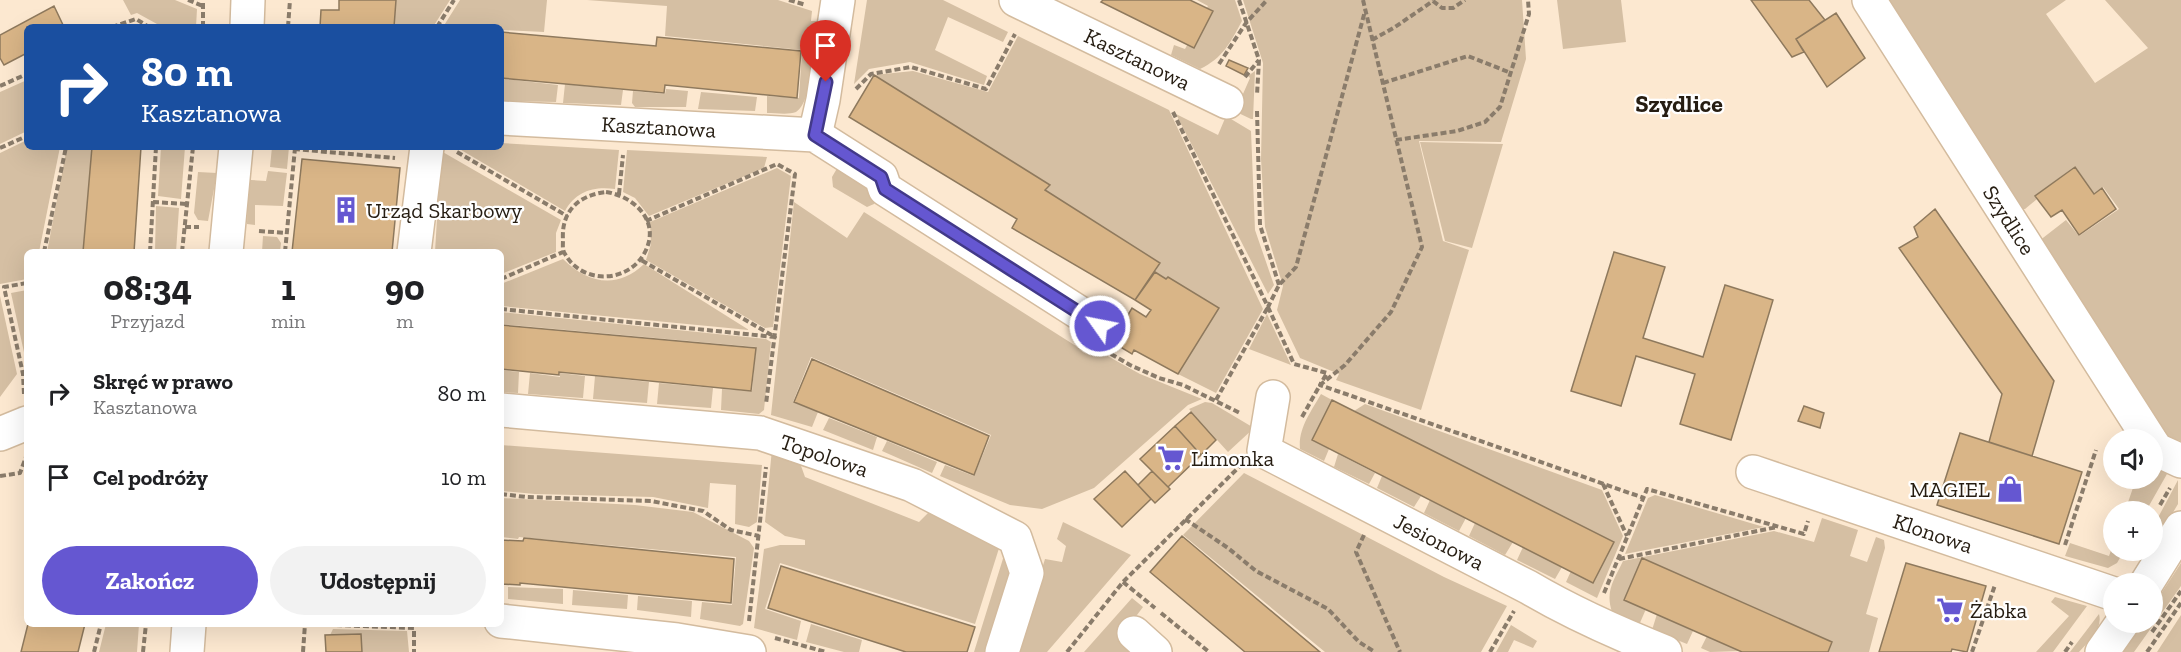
<!DOCTYPE html>
<html lang="pl">
<meta charset="utf-8">
<style>
:root{--surface:#fff;--page:#f2f2f2;--text:#202124;--muted:#757577;--accent:#6557d1}
body{margin:0;font-family:"Zilla Slab",serif;background:var(--page);color:var(--text);height:100vh;display:flex;flex-direction:column;font-size:22px;white-space:nowrap}
*{box-sizing:border-box;margin:0}
p{font-size:20px;color:var(--muted)}
.icon{flex:none;width:33px;height:33px;fill:none;stroke:currentColor;stroke-width:2;stroke-linecap:round;stroke-linejoin:round}
.map{position:relative;flex:1;overflow:hidden}
.panel{position:absolute;left:24px;top:249px;width:480px;height:378px;display:flex;flex-direction:column;background:var(--surface);border-radius:9px;box-shadow:0 6px 24px #0002}
.panel>*{flex:none}
.guide{position:absolute;left:24px;top:24px;width:480px;height:126px;border-radius:9px;box-shadow:0 6px 24px #0002;background:#1a4fa0;color:#fff;overflow:hidden}
.tools{position:absolute;left:2103px;top:429px;display:grid;gap:12px}
.tools a{display:grid;place-items:center;width:60px;height:60px;border-radius:50%;background:var(--surface);box-shadow:0 6px 24px #0002;font-size:30px}
.pin{position:absolute;display:grid;place-items:center;width:51px;height:51px;color:#fff;margin:-62px -26px;border-radius:50% 50% 50% 0;rotate:-45deg;box-shadow:0 0 6px #0007}
.pin .icon{rotate:45deg}
.me{position:absolute;width:66px;margin:-33px;rotate:303deg;stroke-linejoin:round;filter:drop-shadow(0 0 4px #0008)}
.turn{display:flex;align-items:center;gap:21px;height:126px;padding:0 18px;font-size:27px}
.turn .icon{width:78px;height:78px;stroke-width:2.5}
.turn b{display:block;font-size:42px;line-height:51px}
.eta{display:flex;justify-content:space-evenly;align-items:center;height:102px;text-align:center}
.eta b{font-size:36px;font-weight:700;line-height:42px}
.button{display:flex;gap:12px;margin-top:auto;padding:12px 18px}
.button a{flex:1;height:69px;border-radius:36px;background:var(--accent);color:#fff;font-size:24px;font-weight:700;line-height:69px;text-align:center}
.button a+a{background:var(--page);color:var(--text)}
ul{padding:0;list-style:none}
li{display:flex;align-items:center;gap:18px;height:84px;padding:0 18px}
li div{flex:1}
li b{display:block;font-size:22px}
li em{font-style:normal}
.map>svg:first-child{display:block}
.green{fill:#d5bfa3}
.building{fill:#d9b587;stroke:#8e795d;stroke-width:1.5}
.lines{fill:none;stroke-linecap:round;stroke-linejoin:round}
.minor-casing{stroke:#d3bb9e;stroke-width:36}
.path{stroke:#8a7c6b;stroke-width:4;stroke-dasharray:6 3;stroke-linecap:butt}
.minor{stroke:#fff;stroke-width:33}
.route-casing{stroke:#423988;stroke-width:15}
.route{stroke:#6557d1;stroke-width:10}
.labels{text-anchor:middle;stroke-width:4.5;stroke-linejoin:round;paint-order:stroke}
.street-label{font-size:22px;fill:#261d12;stroke:#fff}
.poi-label{font-size:22px;fill:#261d12;stroke:#fff;text-anchor:start}
.neighbourhood-label{font-size:24px;font-weight:bold;fill:#261d12;stroke:#fff}
</style>
<div class="map">
<svg width="2181" height="652" viewBox="0 0 2181 652">
<rect width="100%" height="100%" fill="#fce8d0"/>
<path class="green" d="M123 0H175L197 9 196 27H168V25L157 24 137 13 131 15Z
M396 0H450L433 27H394Z
M460 0H547L544 32 501 30V27H443Z
M587 0H778L812 11 811 21H819C816 39 812 104 796 112 789 115 775 113 767 113V96L799 98 802 50 665 36 667 6Z
M867 0H943L1008 32 1003 42 948 17 935 50 987 76 984 85 910 62 869 69 854 84Z
M1197 0H1235L1242 21C1230 43 1223 58 1200 69L1171 55 1174 45 1185 49 1208 6Z
M1243 0H1522L1526 59 1501 142 1419 141 1443 241 1469 250 1421 410 1336 380 1339 374 1300 358 1277 310 1283 286 1265 227 1261 159 1263 63Z
M1557 0H1621L1626 42 1563 49Z
M1884 0H2066L2046 14 2095 83 2148 48 2105 0H2181V441L2168 440 2039 241 2066 220 2079 236 2119 209 2103 187 2094 193 2075 166 2035 196 2037 199 2025 209H2015Z
M1018 36 1169 110 1263 309 1216 393 1178 374 1219 308 1168 277 1166 279 1155 272 1160 263 1045 190 1049 184 874 75 913 71 988 92Z
M1255 71 1253 119H1251L1230 109 1239 103 1250 78 1248 76Z
M505 79 558 85 556 102 503 101 501 100V81Z
M27 80V131L0 144V92Z
M565 84 623 90 621 105 563 103Z
M666 89 688 91 686 107H635L632 103 633 91 665 94Z
M701 92 757 97 755 111 698 109Z
M1176 114 1218 135 1226 116 1251 131 1255 230 1274 285 1268 294Z
M27 140V147H60L39 252H27V279L0 284V153Z
M1420 142 1503 144 1472 248 1445 241Z
M501 143 619 150 615 189C594 186 576 191 565 211L456 147H501Z
M67 147H92L83 252H47Z
M161 147H185L181 199 158 196Z
M272 147H289L287 169 270 167Z
M627 150 767 157 764 168 649 216 635 198 623 192Z
M441 151 561 220 556 233V252L501 274V252H435Z
M839 165 880 195 874 204 867 207 833 187 832 177Z
M777 168 791 176 773 327 765 328 646 260 651 244 650 222Z
M268 171 287 173 283 206 255 205V225L247 224 248 181 251 180 266 181Z
M198 172 217 173 208 221 198 220 194 213Z
M794 202 847 238 864 212 1087 353 1110 316 1114 318 1095 349 1140 374 1202 399 1188 405 1094 488 1042 509 1010 505 940 476 945 465 974 476 991 435 811 357 793 402 818 412 812 427 771 415Z
M156 206 179 208 176 252H155Z
M263 236 277 237 281 243 280 252H262Z
M563 259C587 283 617 290 644 264L749 330 501 306V284Z
M27 290V366L11 293Z
M0 296 17 374 0 397Z
M501 312 766 339 771 342 764 410 759 414 721 410 722 389 752 391 756 347 501 324Z
M1267 314 1291 365 1249 349Z
M501 370 519 372 518 393 501 392Z
M530 373 560 377V373L585 376 583 398 528 394Z
M595 376 649 382 647 403 593 399Z
M659 383 713 388 711 408 657 404Z
M1321 394 1332 400 1312 440 1329 449 1324 461 1300 449C1298 428 1311 412 1321 394Z
M1205 402 1212 403 1254 428 1228 452 1189 409Z
M1365 404 1602 490 1623 536 1597 598 1566 582 1571 571 1354 411Z
M829 418 877 437 873 450 823 430Z
M887 441 937 462 932 473 882 451Z
M501 445 762 465 757 522 749 527 735 524 736 485 710 483 708 508 653 497 535 494 501 491Z
M772 449 800 463 805 477 919 522 929 512 1001 542 975 624 780 563 765 609 801 621 797 640 754 628 764 549 780 545H805V540L785 536 765 522Z
M1338 454 1375 473 1369 484 1334 467Z
M2155 465 2166 470 2167 474 2146 511H2125L2135 482 2124 479H2137L2150 483Z
M1244 473 1444 577 1507 606 1481 652H1325L1183 535Z
M1382 476 1421 496 1414 507 1377 488Z
M2178 480V504L2153 546V527Z
M1655 495 1764 527 1625 554 1648 498Z
M501 498 635 505 693 512 749 541 754 548 743 624 740 626 700 619 702 602 732 605 736 557 519 537 518 539 501 537Z
M1430 500 1466 518 1459 531 1424 513Z
M1822 518 1858 530 1850 556 1867 562 1876 537 1884 540 1885 548 1866 614 1878 618 1869 652H1828L1832 642 1642 558 1624 600 1646 609 1639 625 1612 612C1605 591 1614 580 1623 561L1774 531 1814 542Z
M1063 522 1131 555 1047 652H1016L1045 559 1062 562 1066 546 1057 539Z
M1475 523 1513 542 1505 555 1469 536Z
M2070 543 2109 556 2113 545 2114 550 2124 551 2117 563 2108 568 2065 556Z
M1523 547 1562 567 1555 579 1517 560Z
M1006 549 1015 562 996 652H974Z
M2181 563V586L2134 652H2122L2142 623 2152 622 2153 606Z
M508 587 563 589V604L508 599Z
M573 590 628 595 627 609 572 605Z
M638 596 692 601 691 617 637 610Z
M2055 597 2087 606 2053 652H2036L2069 616 2051 602Z
M1132 598 1143 607 1119 639 1134 652H1084Z
M1657 614 1693 631 1687 644 1652 630Z
M2099 614C2103 629 2089 641 2079 652H2070Z
M2181 615V652H2157Z
M106 624H139L137 652H99Z
M811 624 862 640 859 652H844L806 642Z
M1511 625 1537 641 1533 648 1514 640 1508 652H1496Z
M333 629 407 631 409 652H362L361 634 330 635Z
M1707 636 1740 651 1710 652 1701 648Z"/>
<path class="building" d="M339 0H396L394 27H320L321 10H339Z
M1103 0H1190L1213 11 1194 48 1101 2Z
M1751 0H1809L1825 20 1796 39 1804 52 1792 57Z
M54 6 64 27H27V53L4 65 0 58V35Z
M1836 13 1865 58 1827 87 1796 39Z
M501 32 656 46 657 37 801 51 797 98 665 85 664 93 501 78Z
M1229 60 1248 68 1244 75 1226 66Z
M874 75 1050 185 1045 190 1160 263 1135 300 1012 228 1017 219 849 117Z
M92 147H141L134 252H83Z
M302 159 400 168 392 252H292Z
M2075 167 2094 194 2102 188 2116 209 2079 235 2062 210 2051 217 2035 196Z
M1935 209 2054 381 2032 456 1989 442 2002 394 1899 248 1918 237 1914 227Z
M1614 252 1665 267 1643 338 1703 357 1725 285 1773 300 1731 440 1680 424 1695 374 1636 356 1621 406 1571 391Z
M1155 272 1166 279 1168 277 1219 308 1178 374 1134 350 1132 354 1112 342 1132 308 1146 317 1151 310 1135 300Z
M501 325 756 348 751 391 559 372V375L501 369Z
M812 359 989 436 974 475 794 402Z
M1332 400 1614 542 1593 583 1312 440Z
M1804 406 1824 413 1820 428 1798 421Z
M1191 412 1216 440 1201 455 1175 426Z
M1175 426 1201 455 1168 487 1140 459Z
M1960 433 2082 472 2059 544 1937 505Z
M1125 471 1151 499 1122 527 1094 499Z
M1152 471 1170 489 1155 503 1138 485Z
M1182 536 1320 652H1245L1150 572Z
M524 538 734 559 731 603 520 583V585L501 584V540L523 541Z
M1642 558 1832 642 1828 652H1742L1624 600Z
M1906 563 1986 586 1967 652 1952 649 1951 652H1879Z
M781 566 975 627 967 652H906L768 608Z
M28 624H85L78 652H21Z
M361 634 362 652H326L325 635Z"/>
<g class="lines">
<defs>
<g id="minor">
<path id="s1" d="M1016 0 1227 102"/>
<path id="s2" d="M1869 0 2150 440"/>
<path d="M247 27 248 0"/>
<path id="s3" d="M501 118 815 135 881 177 885 189 1100 326"/>
<path d="M815 135 823 100 838 0"/>
<path d="M226 252 236 147"/>
<path d="M414 252 427 147"/>
<path id="s4" d="M1273 397 1264 451 1528 587C1572 613 1617 633 1665 652"/>
<path id="s5" d="M501 410 760 433 912 485 1015 538 1027 573 1002 652"/>
<path d="M0 434 27 423"/>
<path d="M2152 443 2157 450 2181 461"/>
<path id="s6" d="M1753 472 2114 594"/>
<path d="M2146 584 2181 528"/>
<path d="M501 621 677 640 749 652"/>
<path d="M1134 633 1155 652"/>
<path d="M187 652 189 624"/>
<path d="M2102 652 2123 622"/>
</g>
</defs>
<use href="#minor" class="minor-casing"/>
<path class="path" d="M188 0 203 6
M789 0 806 5
M1239 0 1259 60 1257 95
M1433 1 1442 8H1453L1465 0
M112 27 136 19 149 27
M203 27V0
M288 27 290 0
M437 27 454 0
M1372 40 1395 27 1433 1
M1219 64 1246 23 1267 0
M1245 77 1259 60
M1383 83 1468 56 1511 73
M0 86 27 74
M856 89 871 74 911 67 986 89 1015 34
M1257 111 1260 225 1279 285
M1173 112 1268 307 1279 285 1296 267 1365 11
M1396 140 1457 131 1485 122 1500 107 1529 14 1528 0
M0 148 27 136
M294 149 395 158
M457 152 567 216
M606 192C633 196 660 220 646 250 631 283 583 286 565 254 562 250 563 244 563 240 561 211 579 195 606 192Z
M619 194 623 155
M153 202 187 204
M646 221 777 164 795 174 766 404
M185 227H199
M259 231 286 233
M44 252 66 147
M150 252 156 147
M182 252 193 147
M285 252 295 148
M501 279 563 252
M1268 307 1294 364 1327 373 1320 385 1644 498
M501 309 775 337 641 260
M1111 354 1130 365 1159 378 1183 385 1240 413
M24 394 23 374 4 287 27 283
M1216 400 1268 307
M1302 417 1320 385 1345 365 1391 312 1422 247 1363 0
M0 476 20 473 26 457
M1603 484 1627 536
M501 494 526 497 651 501 703 511 731 530 759 536
M2160 505 2170 488
M1185 519 1228 548 1256 571 1328 609 1359 642 1375 652
M1364 535 1356 552 1400 652
M2065 545 2096 450
M1619 559 1777 527
M1123 582 1155 608
M1604 593 1647 489 1804 534 1808 521
M1161 613 1209 652
M749 621 766 467
M309 624 414 628V652
M2152 632 2181 591
M775 638 826 652
M94 652 101 624
M143 652 146 624
M303 652 305 624
M1067 652 1123 582 1240 466
M1490 652 1514 611
M1972 652 1995 585
M2065 652 2072 642
M2147 652 2181 603"/>
<use href="#minor" class="minor"/>
</g>
<g class="lines">
<defs>
<path id="route" d="M826 82 815 135 881 177 885 189 1100 326"/>
</defs>
<use href="#route" class="route-casing"/>
<use href="#route" class="route"/>
</g>
<defs>
<symbol id="building-bare" viewBox="-9 -9 18 18"><path d="M-4-6H4V6H1V3H-1V6H-4ZM-2.5-4.3h1.7v1.8h-1.7ZM.8-4.3h1.7v1.8H.8ZM-2.5-1h1.7V.8h-1.7ZM.8-1h1.7V.8H.8Z" fill="#6557d1" stroke="#fff" stroke-width="2.5" paint-order="stroke"/></symbol>
<symbol id="supermarket-bare" viewBox="-9 -9 18 18"><path d="M-6-5.5h2.5l.6 2H6L4.5 2H-2.5L-4.4-4H-6ZM-1.5 3.2a1.3 1.3 0 1 0 .1 0ZM3 3.2a1.3 1.3 0 1 0 .1 0Z" fill="#6557d1" stroke="#fff" stroke-width="2.5" paint-order="stroke"/></symbol>
<symbol id="shop-bare" viewBox="-9 -9 18 18"><path d="M-5-2.5h2.3a2.7 3.5 0 0 1 5.4 0H5L5.5 6h-11ZM-1.5-2.5h3a1.5 2.3 0 0 0-3 0Z" fill="#6557d1" stroke="#fff" stroke-width="2.5" paint-order="stroke"/></symbol>
</defs>
<g fill-rule="evenodd">
<use href="#building-bare" x="327" y="191" width="38" height="38"/>
<use href="#supermarket-bare" x="1152" y="439" width="38" height="38"/>
<use href="#shop-bare" x="1991" y="470" width="38" height="38"/>
<use href="#supermarket-bare" x="1931" y="591" width="38" height="38"/>
</g>
<g class="labels">
<g class="street-label">
<text dy="8" stroke="none"><textPath href="#s1" startOffset="135">Kasztanowa</textPath></text>
<text dy="8" stroke="none"><textPath href="#s3" startOffset="158">Kasztanowa</textPath></text>
<text dy="8" stroke="none"><textPath href="#s2" startOffset="261">Szydlice</textPath></text>
<text dy="8" stroke="none"><textPath href="#s5" startOffset="328">Topolowa</textPath></text>
<text dy="8" stroke="none"><textPath href="#s6" startOffset="190">Klonowa</textPath></text>
<text dy="8" stroke="none"><textPath href="#s4" startOffset="252">Jesionowa</textPath></text>
</g>
<g class="poi-label">
<text x="366" y="218">Urząd Skarbowy</text>
<text x="1191" y="466">Limonka</text>
<text x="1990" y="497" text-anchor="end">MAGIEL</text>
<text x="1970" y="618">Żabka</text>
</g>
<g class="neighbourhood-label">
<text x="1679" y="112">Szydlice</text>
</g>
</g>
</svg>
<div class="tools">
<a><svg class="icon" aria-label="sound" viewBox="0 0 24 24"><path d="M4 9h4l5-4v14l-5-4H4zM17 9q2 3 0 6"/></svg></a>
<a>+</a>
<a>−</a>
</div>
<div class="pin" style="left:826px;top:82px;background:#d93025"><svg class="icon" aria-label="arrive" viewBox="0 0 24 24"><path d="M6 21V4h12l-3 4 3 4H6"/></svg></div>
<svg class="me" style="left:1100px;top:326px" viewBox="-20 -20 40 40"><circle r="17" fill="#6557d1" stroke="#fff" stroke-width="3"/><path d="M0-11L8 9 0 5-8 9z" fill="#fff"/></svg>
<div class="guide">
<div class="turn"><svg class="icon" aria-label="right" viewBox="0 0 24 24"><path d="M7 20v-9h11M14 6l5 5-5 5"/></svg><div><b>80 m</b>Kasztanowa</div></div>
</div>
<section class="panel">
<div class="eta">
<div><b>08:34</b><p>Przyjazd</p></div>
<div><b>1</b><p>min</p></div>
<div><b>90</b><p>m</p></div>
</div>
<ul>
<li><svg class="icon" aria-label="right" viewBox="0 0 24 24"><path d="M7 20v-9h11M14 6l5 5-5 5"/></svg><div><b>Skręć w prawo</b><p>Kasztanowa</p></div><em>80 m</em></li>
<li><svg class="icon" aria-label="arrive" viewBox="0 0 24 24"><path d="M6 21V4h12l-3 4 3 4H6"/></svg><div><b>Cel podróży</b></div><em>10 m</em></li>
</ul>
<div class="button"><a>Zakończ</a><a>Udostępnij</a></div>
</section>
</div>
